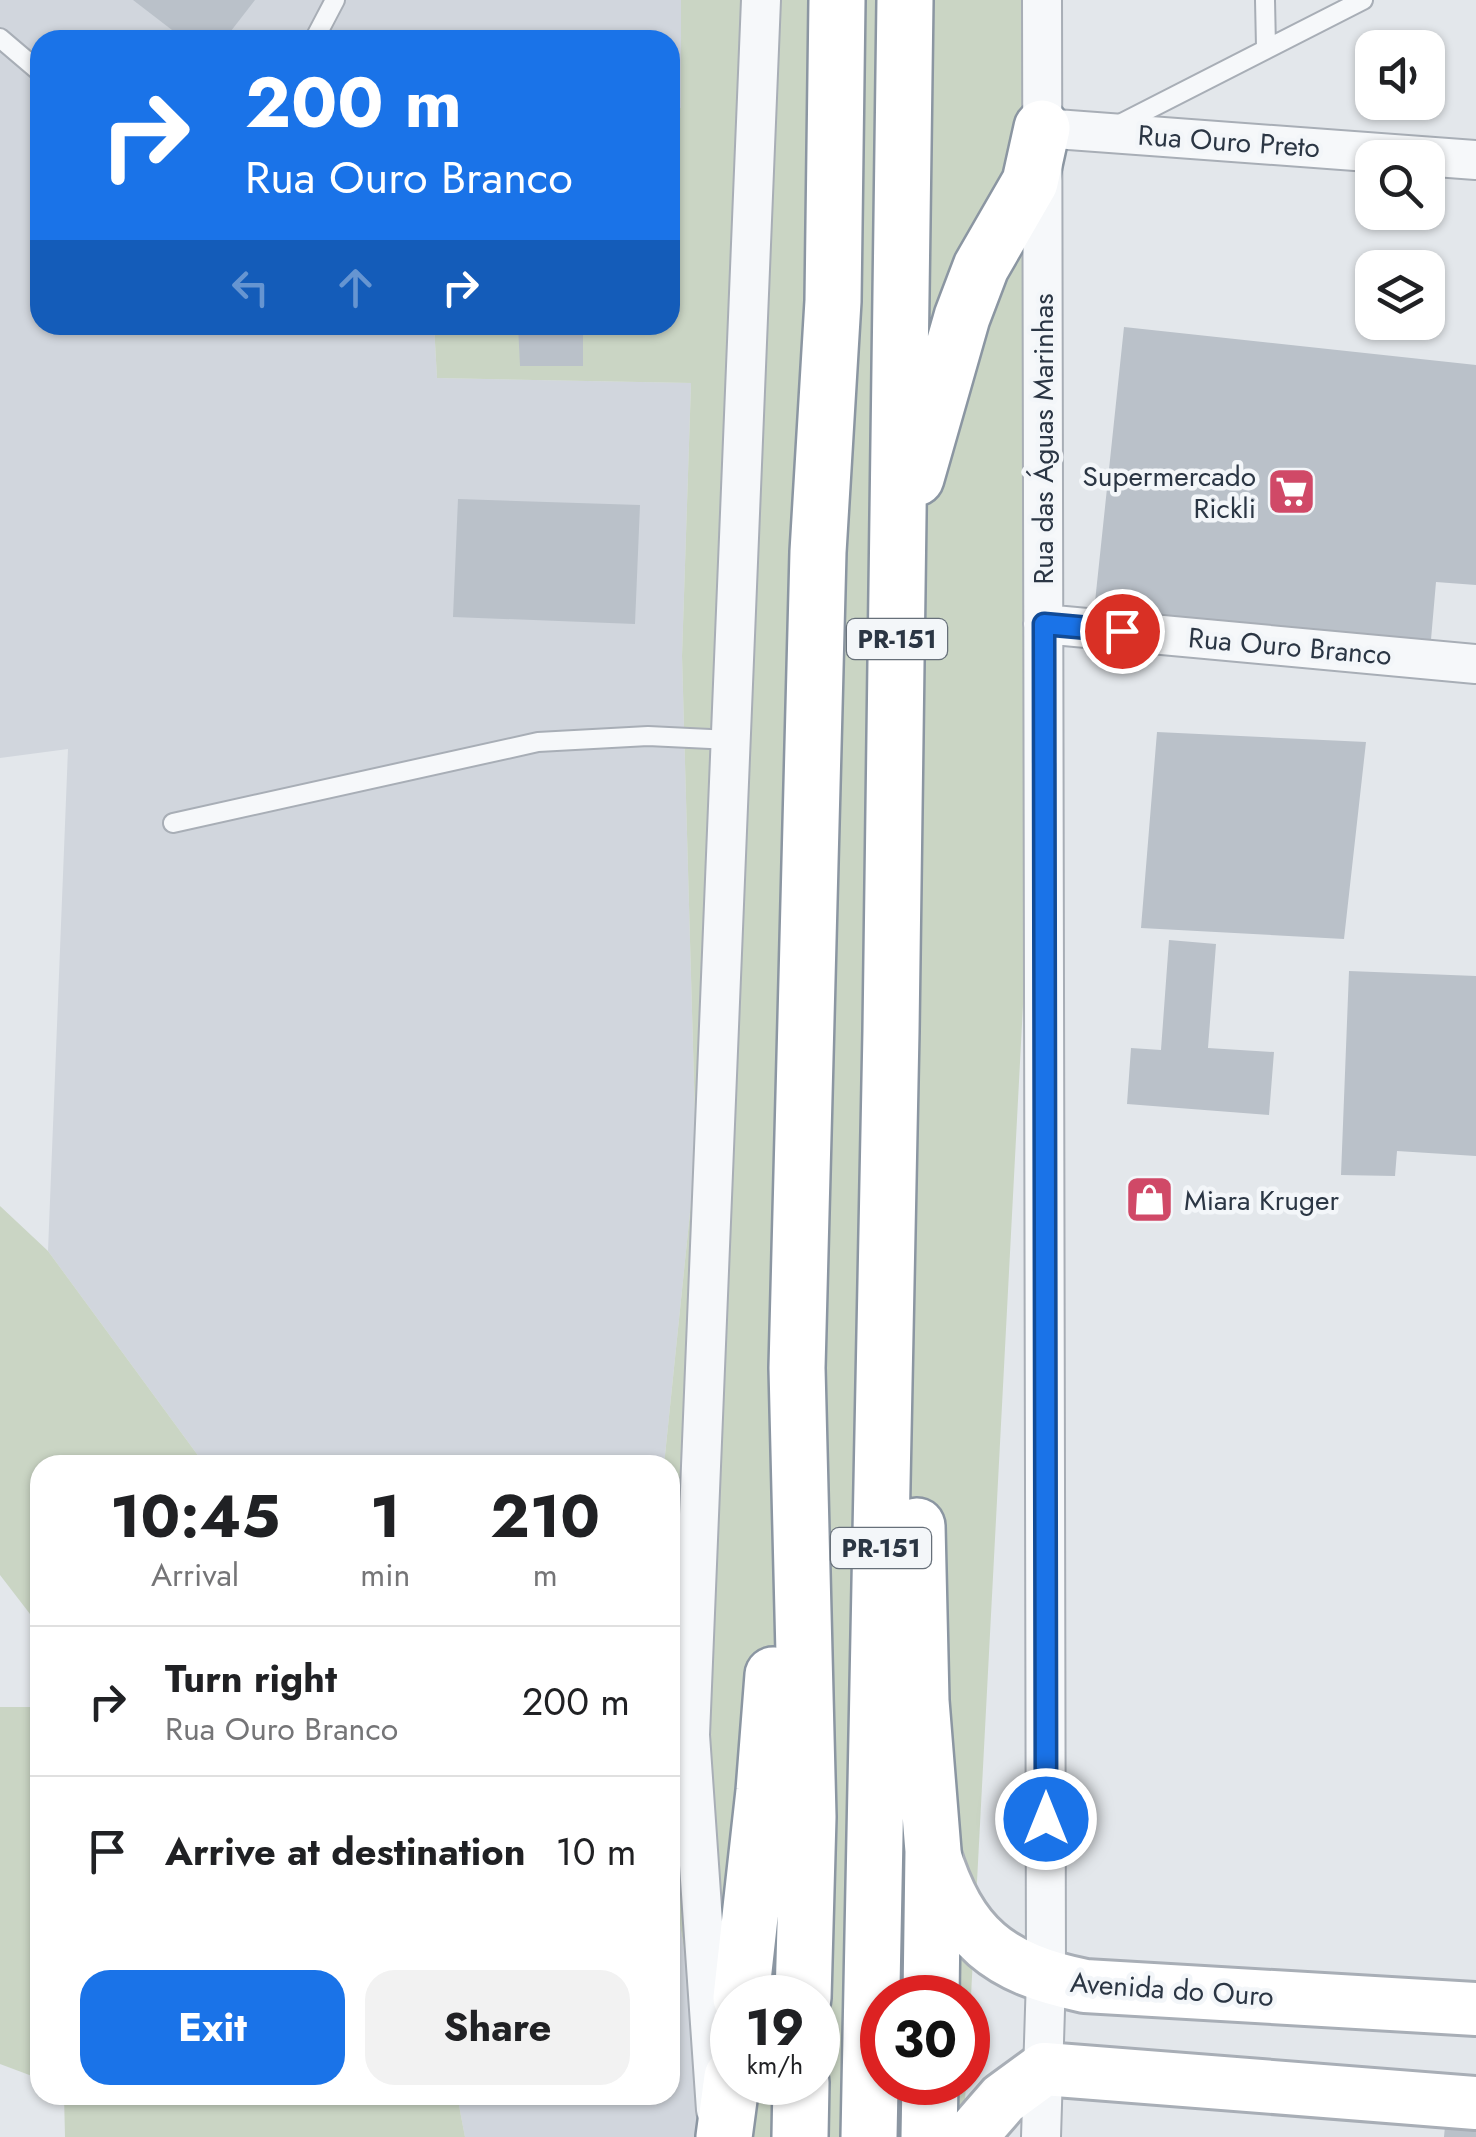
<!DOCTYPE html>
<meta charset="utf-8">
<style>
:root{--surface:#fff;--page:#f2f2f2;--text:#202124;--muted:#757577;--line:#e0e0e0;--accent:#1a73e8}
body{margin:0;font-family:Jost,sans-serif;background:var(--page);color:var(--text);height:100vh;display:flex;flex-direction:column;font-size:38px;white-space:nowrap}
*{box-sizing:border-box;margin:0}
p{font-size:32px;color:var(--muted)}
.icon{flex:none;width:55px;height:55px;fill:none;stroke:currentColor;stroke-width:2;stroke-linecap:round;stroke-linejoin:round}
.map{position:relative;flex:1;overflow:hidden}
.panel{position:absolute;left:30px;top:1455px;width:650px;height:650px;display:flex;flex-direction:column;background:var(--surface);border-radius:30px;box-shadow:0 2px 8px #0004}
.panel>*{flex:none}
.guide{position:absolute;left:30px;top:30px;width:650px;height:305px;border-radius:30px;box-shadow:0 2px 8px #0004;background:#1a73e8;color:#fff;overflow:hidden}
.tools{position:absolute;left:1355px;top:30px;display:grid;gap:20px}
.tools a{display:grid;place-items:center;width:90px;height:90px;border-radius:20px;background:var(--surface);box-shadow:0 2px 8px #0004;font-size:50px}
.speed{position:absolute;left:710px;top:1975px;display:flex;gap:20px;font-size:50px;font-weight:700;text-align:center}
.speed>*{display:grid;place-content:center;width:130px;height:130px;border-radius:50%;background:var(--surface);box-shadow:0 2px 8px #0004;line-height:1}
.speed small{font-size:25px;font-weight:400}
.speed .limit{border:15px solid #d22;background:#fff;color:#111}
.pin{position:absolute;display:grid;place-items:center;width:85px;height:85px;color:#fff;margin:-42px;border:5px solid #fff;border-radius:50%;box-shadow:0 2px 10px #0007}
.me{position:absolute;width:110px;margin:-55px;rotate:0deg;stroke-linejoin:round;filter:drop-shadow(0 0 8px #0008)}
.turn{display:flex;align-items:center;gap:35px;height:210px;padding:0 50px;font-size:45px}
.turn .icon{width:130px;height:130px;stroke-width:2.5}
.turn b{display:block;font-size:70px;line-height:85px}
.lanes{display:flex;align-items:center;height:95px;padding:0 50px;background:#0003;justify-content:center;gap:50px;direction:ltr}
.lanes .off{opacity:.35}
.eta{display:flex;justify-content:space-evenly;align-items:center;height:170px;text-align:center}
.eta b{font-size:60px;font-weight:700;line-height:70px}
.action{display:flex;gap:20px;margin-top:auto;padding:20px 50px}
.action a{flex:1;height:115px;border-radius:30px;background:var(--accent);color:#fff;font-size:40px;font-weight:700;line-height:115px;text-align:center}
.action a+a{background:var(--page);color:var(--text)}
ul{padding:0;list-style:none}
li{display:flex;align-items:center;gap:30px;height:150px;padding:0 50px;border-top:2px solid var(--line)}
li div{flex:1}
li b{display:block;font-size:38px}
li em{font-style:normal}
.map>svg:first-child{display:block}
.built{fill:#d1d6dd}
.green{fill:#cad5c4;fill-rule:evenodd}
.building{fill:#bac1c9}
.lines{fill:none;stroke-linecap:round;stroke-linejoin:round}
.lane-casing{stroke:#a8aeb6;stroke-width:22}
.street-casing{stroke:#a8aeb6;stroke-width:42}
.secondary-casing{stroke:#a8aeb6;stroke-width:58}
.highway-casing{stroke:#8b96a2;stroke-width:60}
.lane{stroke:#f6f8fa;stroke-width:18}
.street{stroke:#f6f8fa;stroke-width:38}
.secondary{stroke:#fff;stroke-width:52}
.highway{stroke:#fff;stroke-width:55}
.route-casing{stroke:#114b97;stroke-width:25}
.route{stroke:#1a73e8;stroke-width:18}
.labels{text-anchor:middle;stroke-width:9;stroke-linejoin:round;paint-order:stroke}
.shield{fill:#f3f6f9;stroke:#67707a;stroke-width:2.5}
.shield-label{font-size:25px;font-weight:bold;fill:#2b3644}
.street-label{font-size:28px;fill:#2b3644;stroke:#f3f6f9}
.poi-label{font-size:28px;fill:#2b3644;stroke:#f3f6f9;text-anchor:end}
</style>
<div class="map">
<svg width="1476" height="2137" viewBox="0 0 1476 2137">
<rect width="100%" height="100%" fill="#e3e7eb"/>
<path class="built" d="M0 0H681V109L670 108V40H40V325H434L437 378 691 383 682 656 696 1154 664 1465H205L48 1251 68 749 0 758Z
M670 1831 675 1894 715 2137H465L457 2095H670Z"/>
<path class="green" d="M681 0H1040L1043 624 968 2053V1998H882V2082L966 2083 963 2137H715L675 1894 670 1831V1465H664L696 1154 682 656 691 383 437 378 434 325H670V108H681ZM732 1998H818V2082H732Z
M0 1206 48 1251 205 1465H40V1627L0 1575Z
M40 1707V2079L0 2064V1707Z
M64 2095H457L465 2137H65Z"/>
<path class="building" d="M133 0H255L224 40H185Z
M518 325H583V366H520Z
M1124 327 1476 365V585L1436 582 1430 651 1093 621Z
M458 499 640 505 635 624 453 617Z
M1157 732 1366 742 1344 939 1141 928Z
M1169 940 1216 944 1208 1048 1274 1052 1269 1115 1127 1104 1131 1048 1161 1050Z
M1349 971 1476 976V1156L1397 1151 1395 1176 1341 1175Z
M1445 2126 1476 2128V2137H1444Z"/>
<g class="lines">
<defs>
<path id="lane" d="M1265 0 1266 47
M0 38 40 72
M314 40 335 0
M1116 126 1363 0
M173 823 538 742 648 736 731 740"/>
<path id="street" d="M1042 128 1476 160
M1043 624 1476 664
M716 2110 690 1735 761 0
M1041 2137 1046 1978 1042 0"/>
<path id="secondary" d="M933 1851C960 1938 998 1968 1085 1986L1476 2009
M970 2137 1003 2099 1044 2069 1476 2103"/>
<path id="highway" d="M916 478 962 317 981 267 1030 182 1042 128
M917 1526 921 1701 933 1851 931 1998
M741 1998 764 1791 773 1675
M803 1998 808 1817 797 1368 818 552 833 301 837 0
M724 2137 732 2077
M800 2137 801 2082
M869 2137 891 1031 905 0
M929 2137 930 2082"/>
</defs>
<use href="#lane" class="lane-casing"/>
<use href="#street" class="street-casing"/>
<use href="#secondary" class="secondary-casing"/>
<use href="#highway" class="highway-casing"/>
<use href="#lane" class="lane"/>
<use href="#street" class="street"/>
<use href="#secondary" class="secondary"/>
<use href="#highway" class="highway"/>
</g>
<g class="lines">
<defs>
<path id="route" d="M1046 1819 1044 624 1122 631"/>
</defs>
<use href="#route" class="route-casing"/>
<use href="#route" class="route"/>
</g>
<defs>
<symbol id="supermarket-square" viewBox="-11 -11 22 22"><rect x="-9" y="-9" width="18" height="18" rx="4" fill="#d04967" stroke="#f3f6f9"/><path d="M-6-5.5h2.5l.6 2H6L4.5 2H-2.5L-4.4-4H-6ZM-1.5 3.2a1.3 1.3 0 1 0 .1 0ZM3 3.2a1.3 1.3 0 1 0 .1 0Z" fill="#fff"/></symbol>
<symbol id="shop-square" viewBox="-11 -11 22 22"><rect x="-9" y="-9" width="18" height="18" rx="4" fill="#d04967" stroke="#f3f6f9"/><path d="M-5-2.5h2.3a2.7 3.5 0 0 1 5.4 0H5L5.5 6h-11ZM-1.5-2.5h3a1.5 2.3 0 0 0-3 0Z" fill="#fff"/></symbol>
</defs>
<g fill-rule="evenodd">
<use href="#supermarket-square" x="1264" y="464" width="55" height="55"/>
<use href="#shop-square" x="1122" y="1172" width="55" height="55"/>
</g>
<g class="labels">
<g class="shield">
<rect x="847" y="619" width="100" height="40" rx="8"/>
<rect x="831" y="1528" width="100" height="40" rx="8"/>
</g>
<g class="shield-label">
<text x="897" y="648">PR-151</text>
<text x="881" y="1557">PR-151</text>
</g>
<g class="street-label">
<text transform="translate(1229 141) rotate(4)" y="10">Rua Ouro Preto</text>
<text transform="translate(1043 439) rotate(-90)" y="10">Rua das Águas Marinhas</text>
<text transform="translate(1290 646) rotate(5)" y="10">Rua Ouro Branco</text>
<text transform="translate(1172 1989) rotate(4)" y="10">Avenida do Ouro</text>
</g>
<g class="poi-label">
<text x="1256" y="486">Supermercado<tspan x="1256" dy="32">Rickli</tspan></text>
<text x="1184" y="1210" text-anchor="start">Miara Kruger</text>
</g>
</g>
</svg>
<div class="tools">
<a><svg class="icon" aria-label="sound" viewBox="0 0 24 24"><path d="M4 9h4l5-4v14l-5-4H4zM17 9q2 3 0 6"/></svg></a>
<a><svg class="icon" aria-label="search" viewBox="0 0 24 24"><circle cx="10" cy="10" r="6"/><path d="M15 15l6 6"/></svg></a>
<a><svg class="icon" aria-label="layers" viewBox="0 0 24 24"><path d="M12 4l9 5-9 5-9-5zM3 14l9 5 9-5"/></svg></a>
</div>
<div class="speed"><div>19<small>km/h</small></div><div class="limit">30</div></div>
<div class="pin" style="left:1122px;top:631px;background:#d93025"><svg class="icon" aria-label="arrive" viewBox="0 0 24 24"><path d="M6 21V4h12l-3 4 3 4H6"/></svg></div>
<svg class="me" style="left:1046px;top:1819px" viewBox="-20 -20 40 40"><circle r="17" fill="#1a73e8" stroke="#fff" stroke-width="3"/><path d="M0-11L8 9 0 5-8 9z" fill="#fff"/></svg>
<div class="guide">
<div class="turn"><svg class="icon" aria-label="right" viewBox="0 0 24 24"><path d="M7 20v-9h11M14 6l5 5-5 5"/></svg><div><b>200 m</b>Rua Ouro Branco</div></div>
<div class="lanes"><svg class="icon off" aria-label="left" viewBox="0 0 24 24"><path d="M17 20v-9H6M10 6l-5 5 5 5"/></svg><svg class="icon off" aria-label="ahead" viewBox="0 0 24 24"><path d="M12 20V5M6 11l6-6 6 6"/></svg><svg class="icon" aria-label="right" viewBox="0 0 24 24"><path d="M7 20v-9h11M14 6l5 5-5 5"/></svg></div>
</div>
<section class="panel">
<div class="eta">
<div><b>10:45</b><p>Arrival</p></div>
<div><b>1</b><p>min</p></div>
<div><b>210</b><p>m</p></div>
</div>
<ul>
<li><svg class="icon" aria-label="right" viewBox="0 0 24 24"><path d="M7 20v-9h11M14 6l5 5-5 5"/></svg><div><b>Turn right</b><p>Rua Ouro Branco</p></div><em>200 m</em></li>
<li><svg class="icon" aria-label="arrive" viewBox="0 0 24 24"><path d="M6 21V4h12l-3 4 3 4H6"/></svg><div><b>Arrive at destination</b></div><em>10 m</em></li>
</ul>
<div class="action"><a>Exit</a><a>Share</a></div>
</section>
</div>
